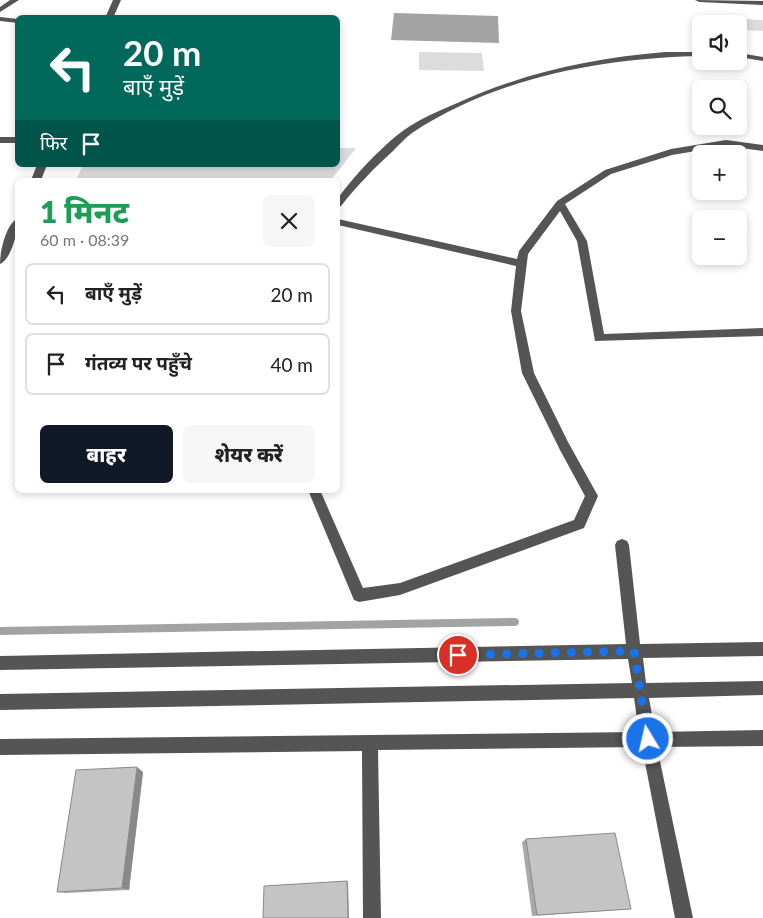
<!DOCTYPE html>
<html lang="hi">
<meta charset="utf-8">
<style>
:root{--surface:#fff;--page:#f6f6f6;--text:#222;--muted:#767676;--line:#e0e0e0;--accent:#111827}
body{margin:0;font-family:Lato,"Noto Sans Devanagari",sans-serif;background:var(--page);color:var(--text);height:100vh;display:flex;flex-direction:column;font-size:19px;white-space:nowrap}
*{box-sizing:border-box;margin:0}
p{font-size:16px;color:var(--muted)}
.icon{flex:none;width:28px;height:28px;fill:none;stroke:currentColor;stroke-width:2;stroke-linecap:round;stroke-linejoin:round}
.map{position:relative;flex:1;overflow:hidden}
.panel{position:absolute;left:15px;top:178px;width:325px;height:315px;display:flex;flex-direction:column;background:var(--surface);border-radius:8px;box-shadow:0 2px 8px #0003}
.panel>*{flex:none}
.top-card{position:absolute;left:15px;top:15px;width:325px;height:152px;border-radius:8px;box-shadow:0 2px 8px #0003;background:#00695c;color:#fff;overflow:hidden}
.buttons{position:absolute;left:692px;top:15px;display:grid;gap:10px}
.buttons a{display:grid;place-items:center;width:55px;height:55px;border-radius:8px;background:var(--surface);box-shadow:0 2px 8px #0003;font-size:25px}
.pin{position:absolute;display:grid;place-items:center;width:42px;height:42px;color:#fff;margin:-21px;border:2px solid #fff;border-radius:50%;box-shadow:0 1px 5px #0007}
.me{position:absolute;width:55px;margin:-28px;rotate:351deg;stroke-linejoin:round;filter:drop-shadow(0 0 4px #0008)}
.turn{display:flex;align-items:center;gap:18px;height:105px;padding:0 25px;font-size:22px}
.turn .icon{width:65px;height:65px;stroke-width:2.5}
.turn b{display:block;font-size:35px;line-height:42px}
.then{display:flex;align-items:center;height:48px;padding:0 25px;background:#0003;gap:10px;font-size:19px}
.round{display:grid;place-items:center;flex:none;width:52px;height:52px;border-radius:8px;background:var(--page)}
.head{display:flex;align-items:center;justify-content:space-between;height:85px;padding:0 25px}
h1{font-size:30px;font-weight:800;line-height:38px;color:#1e9e55}
.cta{display:flex;gap:10px;margin-top:auto;padding:10px 25px}
.cta a{flex:1;height:58px;border-radius:8px;background:var(--accent);color:#fff;font-size:20px;font-weight:800;line-height:58px;text-align:center}
.cta a+a{background:var(--page);color:var(--text)}
ul{padding:0;list-style:none}
li{display:flex;align-items:center;gap:15px;height:62px;margin:0 10px 8px;padding:0 15px;border:2px solid var(--line);border-radius:8px}
li div{flex:1}
li b{display:block;font-size:19px}
li em{font-style:normal}
.map>svg:first-child{display:block}
.green{fill:#dcdcdc}
.water{fill:#a3a3a3}
.lines{fill:none;stroke-linecap:round;stroke-linejoin:round}
.stream{fill:#a3a3a3;fill-rule:evenodd}
.minor{fill:#555;fill-rule:evenodd}
.wall{fill:#a9a9a9}
.shaded-wall{fill:#898989}
.building{fill:#c4c4c4;stroke:#898989}
.route{stroke:#1a73e8;stroke-width:9;stroke-dasharray:0 16.2}
</style>
<div class="map">
<svg width="763" height="918" viewBox="0 0 763 918">
<rect width="100%" height="100%" fill="#fff"/>
<path class="green" d="M718 18 763 20V31L739 30V24H720Z
M419 52 482 53 484 71 419 70Z
M338 148H356L331 180H76L83 165H338Z"/>
<path class="water" d="M394 13 498 16 499 43 391 40Z"/>
<g class="lines">
<path class="stream" d="M515 618 518 619 519 622 518 625 515 626 0 635V627Z"/>
<path class="minor" d="M10 0H19L0 12V7Z
M113 0H121L113 18H105Z
M695 0 763 1V5L699 2Z
M0 17 18 19V23L0 21Z
M665 52H701V56C602 58 497 77 412 133 405 138 399 145 393 151 374 168 357 186 341 206L338 207V198C355 175 381 147 404 130 420 119 438 111 455 104 522 73 592 58 665 52Z
M739 53 763 57V61L739 57Z
M0 137H18V143H0Z
M726 140 763 145V151L726 146 672 155 611 174 565 204 587 241 604 334 763 328V336L595 341 577 241 560 211 528 254 521 311 534 373 568 442 598 496 584 528 400 595 359 602 354 600 308 490H320L363 588 400 583 574 520 585 496 560 450 522 373 511 311 516 266 338 225V219L517 259 519 251 557 201 605 170 671 149Z
M37 165H47L41 180H31Z
M18 218C18 230 12 259 0 264 0 251 6 224 18 218Z
M622 539 627 541 629 545 640 644 763 642V656L643 658 646 683 763 681V695L649 698 655 732 763 730V746L657 747 693 918H675L642 747 378 750 381 918H363L362 751 0 755V739L639 732 634 698 0 710V694L632 683 628 659 0 670V656L626 644 615 545 617 541Z"/>
</g>
<path class="wall" d="M143 772 129 890 66 893 57 892Z
M526 839 631 909 532 916 522 842Z"/>
<path class="shaded-wall" d="M137 767 143 772 129 890 122 888Z
M347 881 348 882 349 918H348Z"/>
<path class="building" d="M137 767 122 888 57 892 76 770Z
M615 833 631 909 537 915 526 839Z
M347 881 348 918H263L264 886Z"/>
<g class="lines">
<path class="route" d="M458 655 634 651 648 739"/>
</g>
</svg>
<div class="buttons">
<a><svg class="icon" aria-label="sound" viewBox="0 0 24 24"><path d="M4 9h4l5-4v14l-5-4H4zM17 9q2 3 0 6"/></svg></a>
<a><svg class="icon" aria-label="search" viewBox="0 0 24 24"><circle cx="10" cy="10" r="6"/><path d="M15 15l6 6"/></svg></a>
<a>+</a>
<a>−</a>
</div>
<div class="pin" style="left:458px;top:655px;background:#d93025"><svg class="icon" aria-label="arrive" viewBox="0 0 24 24"><path d="M6 21V4h12l-3 4 3 4H6"/></svg></div>
<svg class="me" style="left:648px;top:739px" viewBox="-20 -20 40 40"><circle r="17" fill="#1a73e8" stroke="#fff" stroke-width="3"/><path d="M0-11L8 9 0 5-8 9z" fill="#fff"/></svg>
<div class="top-card">
<div class="turn"><svg class="icon" aria-label="left" viewBox="0 0 24 24"><path d="M17 20v-9H6M10 6l-5 5 5 5"/></svg><div><b>20 m</b>बाएँ मुड़ें</div></div>
<div class="then">फिर<svg class="icon" aria-label="arrive" viewBox="0 0 24 24"><path d="M6 21V4h12l-3 4 3 4H6"/></svg></div>
</div>
<section class="panel">
<div class="head"><div><h1>1 मिनट</h1><p>60 m · 08:39</p></div><a class="round"><svg class="icon" aria-label="close" viewBox="0 0 24 24"><path d="M6 6l12 12M18 6L6 18"/></svg></a></div>
<ul>
<li><svg class="icon" aria-label="left" viewBox="0 0 24 24"><path d="M17 20v-9H6M10 6l-5 5 5 5"/></svg><div><b>बाएँ मुड़ें</b></div><em>20 m</em></li>
<li><svg class="icon" aria-label="arrive" viewBox="0 0 24 24"><path d="M6 21V4h12l-3 4 3 4H6"/></svg><div><b>गंतव्य पर पहुँचे</b></div><em>40 m</em></li>
</ul>
<div class="cta"><a>बाहर</a><a>शेयर करें</a></div>
</section>
</div>
